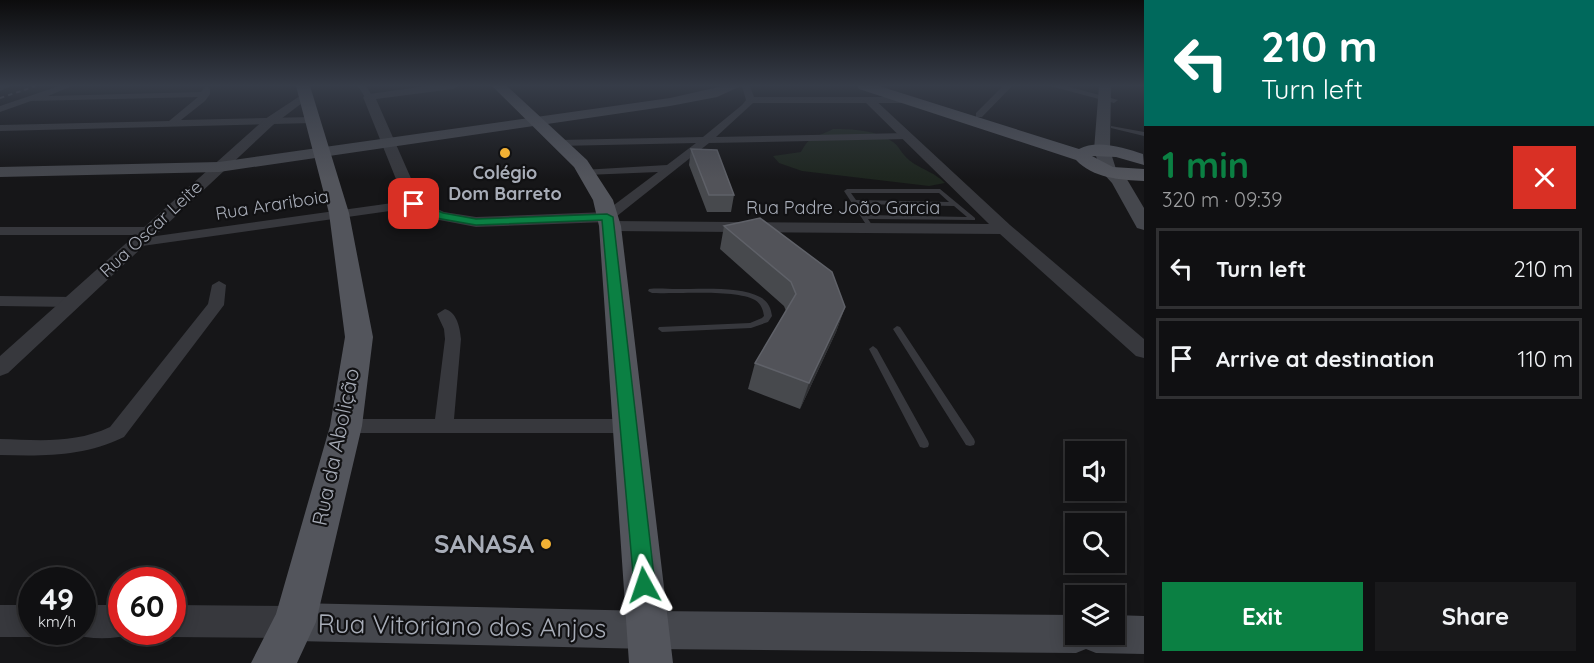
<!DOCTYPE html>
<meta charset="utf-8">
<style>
:root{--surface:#101012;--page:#19191b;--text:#f1f3f6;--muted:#9c9d9f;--line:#303032;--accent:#0b8043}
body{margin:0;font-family:Quicksand,sans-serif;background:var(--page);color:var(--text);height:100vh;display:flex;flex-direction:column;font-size:22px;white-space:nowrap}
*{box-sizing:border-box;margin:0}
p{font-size:20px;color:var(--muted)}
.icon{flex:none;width:33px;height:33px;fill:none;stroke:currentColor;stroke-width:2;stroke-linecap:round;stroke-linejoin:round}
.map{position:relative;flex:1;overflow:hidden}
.drawer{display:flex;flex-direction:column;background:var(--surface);width:450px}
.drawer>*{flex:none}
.hud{background:#00695c;color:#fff;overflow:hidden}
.controls{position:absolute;left:1065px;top:441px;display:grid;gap:12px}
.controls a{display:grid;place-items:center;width:60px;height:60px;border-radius:0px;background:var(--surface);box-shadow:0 3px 15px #0003,0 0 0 2px var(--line);font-size:30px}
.speed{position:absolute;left:18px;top:567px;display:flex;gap:12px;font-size:30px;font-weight:700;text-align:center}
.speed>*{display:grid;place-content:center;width:78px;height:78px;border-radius:50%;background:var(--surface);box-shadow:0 3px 15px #0003,0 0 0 2px var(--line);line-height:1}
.speed small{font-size:15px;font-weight:400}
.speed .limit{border:9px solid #d22;background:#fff;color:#111}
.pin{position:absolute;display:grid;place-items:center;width:51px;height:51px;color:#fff;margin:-26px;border-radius:12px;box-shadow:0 3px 9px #0006}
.me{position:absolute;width:66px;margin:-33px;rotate:355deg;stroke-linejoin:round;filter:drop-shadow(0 0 4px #0008)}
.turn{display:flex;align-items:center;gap:21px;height:126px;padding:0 18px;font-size:27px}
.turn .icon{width:78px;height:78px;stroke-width:2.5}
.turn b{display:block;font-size:42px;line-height:51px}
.round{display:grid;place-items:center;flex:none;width:63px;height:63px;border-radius:0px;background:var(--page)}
.head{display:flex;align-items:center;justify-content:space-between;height:102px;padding:0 18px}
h1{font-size:36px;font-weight:700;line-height:45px;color:var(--accent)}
.primary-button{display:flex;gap:12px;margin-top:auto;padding:12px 18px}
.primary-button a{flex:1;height:69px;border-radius:0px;background:var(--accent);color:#fff;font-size:24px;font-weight:700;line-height:69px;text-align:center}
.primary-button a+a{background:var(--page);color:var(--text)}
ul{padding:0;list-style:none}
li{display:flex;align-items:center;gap:18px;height:81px;margin:0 12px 9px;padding:0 6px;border:3px solid var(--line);border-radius:0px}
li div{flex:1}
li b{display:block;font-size:22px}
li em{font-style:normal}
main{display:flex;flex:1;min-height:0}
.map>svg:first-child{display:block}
.green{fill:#1e261f}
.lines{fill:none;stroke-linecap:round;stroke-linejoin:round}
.service{fill:#37383d;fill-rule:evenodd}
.minor{fill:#37383d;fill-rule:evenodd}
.tertiary{fill:#37383d;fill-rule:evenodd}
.secondary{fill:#45474d;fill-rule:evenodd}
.primary{fill:#53555c;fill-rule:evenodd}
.rail{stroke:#4a4c52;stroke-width:2;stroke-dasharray:4.5 4;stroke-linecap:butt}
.wall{fill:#47494d}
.shaded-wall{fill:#2f3033}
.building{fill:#525359;stroke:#5f6168;stroke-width:1.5}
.route{fill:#0b8043;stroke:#07532c;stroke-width:1.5}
.poi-dot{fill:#f2b134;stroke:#111113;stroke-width:2}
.labels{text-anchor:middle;stroke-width:4.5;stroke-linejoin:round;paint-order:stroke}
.far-poi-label{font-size:18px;font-weight:bold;fill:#a8adb8;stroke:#111113}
.far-street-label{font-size:18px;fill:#a8adb8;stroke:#111113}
.street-label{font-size:21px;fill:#a8adb8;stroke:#111113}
.near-poi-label{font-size:26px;font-weight:bold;fill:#a8adb8;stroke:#111113;text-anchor:end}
.near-street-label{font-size:26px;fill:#a8adb8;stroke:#111113}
</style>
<main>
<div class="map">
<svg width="1144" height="663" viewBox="0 0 1144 663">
<rect width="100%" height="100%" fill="#161618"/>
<path class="green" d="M833 129C852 129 877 130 893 142 901 148 902 156 913 163 924 170 935 173 945 183L929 186 802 171 779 163 773 156 801 152C811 133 817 138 833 129Z"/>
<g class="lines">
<path class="service" d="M1111 126 1144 132V136L1111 128Z
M940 189 975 218V220L868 219 874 228 871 230 869 229 844 191 847 189ZM851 193H939L949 202 856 200ZM858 204 954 206 967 217 866 215Z
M649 289C658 288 668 289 677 289 699 289 741 286 760 297 768 301 771 308 772 316L768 322 751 328 662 332 658 329 659 327 750 323 762 318 764 316C763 309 761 304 755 300 736 289 676 294 652 293L648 291Z
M897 326 900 327 974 439 975 442 974 445 970 446 966 445 893 329Z
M873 346 877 349 928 441 929 444 928 447 924 448 920 447 869 349Z"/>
<path class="minor" d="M59 86H72L48 96 201 92 206 86 210 89V94L205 101 181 120 312 117 317 120 312 123 0 131V125L169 121 198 97 31 101 0 112V106Z
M358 86H366L373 97 372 99H366Z
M742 86H750L754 97H908L912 100 908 103H753L716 137 907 133 912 136 907 139 709 143 612 220H602L601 217 602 214 658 172 586 175 582 174V170L667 165 696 143 558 146 553 143 558 140 703 137 742 105 746 100Z
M1003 86H1012L982 117H976V113Z
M1050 86H1066L1118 100 1114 103Z
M414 200 418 201 420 204 418 207 135 247 128 243 135 239Z
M0 227H148L155 231 148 235H0Z
M219 281 226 285 224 305 124 437C83 457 44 456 0 455V439C38 440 74 444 110 427L208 304 212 285Z
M0 296 73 297 81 302 73 307 0 306Z
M445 309C457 312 460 328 461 339L454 419H629L636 421 639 426 636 431 629 433H346L339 431 336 426 339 421 346 419H435L445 339 444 329 437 314Z"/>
<path class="tertiary" d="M0 86H11L0 91Z
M427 86H458L453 89 376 99 421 201 444 212 476 217 607 212 615 217 610 221 989 224 863 100 865 98H873L1010 225 1144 339V358L1136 356 1000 234 610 231 602 226 607 222 476 227 434 219 408 207 406 204 363 97 369 94Z
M306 92 312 95 310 97 273 125 8 373 0 376V356L265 119Z
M0 605H32V632L44 633 32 637H0Z
M82 605H122V632L134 633C115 640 89 640 70 633L82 632Z
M172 605 295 606 307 610 312 622 307 634 295 638 172 637 160 632H172Z"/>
<path class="secondary" d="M723 86H741L717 97 670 106 219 172 0 177V167L219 162 670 98Z
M1099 86H1111L1110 150 1116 169 1125 176 1144 208V230L1137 228 1112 183 1101 171 1094 150Z
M295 603 649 611 1076 615V634H1114V615L1144 616V654L1096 653 1086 649 1076 653 649 649 295 641 282 635 276 622 282 609Z"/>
<path class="primary" d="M296 86H310L349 213 373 337 362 426 316 622 297 663H251L276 614 330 426 345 337 329 213Z
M492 86H507L587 160 613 200 621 226 673 663H629L599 226 593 200 574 167Z
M857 86H879L1079 149C1097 139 1125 148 1143 154L1144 165 1116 157 1092 156 1113 167 1144 169V181C1120 180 1093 178 1076 160L859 89Z"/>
<path class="rail" d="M0 98 36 86"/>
</g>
<path class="wall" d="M691 149 734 195 731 212H707L689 165Z
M724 226 845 307 836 332 800 409 748 389 755 363 786 311 784 306 720 249Z"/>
<path class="shaded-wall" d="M845 307 836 332 800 409 809 383Z"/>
<path class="building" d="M691 149 717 150 734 195H709Z
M760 218 832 272 845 307 809 383 755 363 796 294 791 282 724 226Z"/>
<linearGradient id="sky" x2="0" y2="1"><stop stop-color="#0c0c0d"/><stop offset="0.48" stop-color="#363c48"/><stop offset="1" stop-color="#363c48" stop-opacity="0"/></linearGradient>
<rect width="1144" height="179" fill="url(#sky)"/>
<path class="route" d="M414 201 443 213 476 219 607 214 613 217 655 585 652 592 644 595 637 592 634 585 602 220 476 225 436 218 410 206V202Z"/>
<g class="poi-dot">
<circle cx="505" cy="153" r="6"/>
<circle cx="546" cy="544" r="6"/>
</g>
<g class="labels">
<g class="far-poi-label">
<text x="505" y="179">Colégio<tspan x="505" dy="21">Dom Barreto</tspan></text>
</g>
<g class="far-street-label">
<text transform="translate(272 205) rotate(-9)" y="6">Rua Arariboia</text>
<text x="843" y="214">Rua Padre João Garcia</text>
<text transform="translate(151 229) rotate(-43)" y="6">Rua Oscar Leite</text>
</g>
<g class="street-label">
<text transform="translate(336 447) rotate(-78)" y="7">Rua da Abolição</text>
</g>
<g class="near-poi-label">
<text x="534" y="553">SANASA</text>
</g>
<g class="near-street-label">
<text transform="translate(462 626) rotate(1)" y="9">Rua Vitoriano dos Anjos</text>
</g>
</g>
</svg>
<div class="controls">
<a><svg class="icon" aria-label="sound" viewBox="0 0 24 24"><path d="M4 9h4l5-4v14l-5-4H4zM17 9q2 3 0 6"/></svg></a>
<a><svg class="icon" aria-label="search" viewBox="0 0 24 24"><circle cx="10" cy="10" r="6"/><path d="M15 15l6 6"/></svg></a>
<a><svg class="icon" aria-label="layers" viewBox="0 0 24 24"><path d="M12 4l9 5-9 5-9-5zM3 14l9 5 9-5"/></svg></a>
</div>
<div class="speed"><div>49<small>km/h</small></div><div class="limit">60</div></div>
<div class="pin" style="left:414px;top:204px;background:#d93025"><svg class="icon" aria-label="arrive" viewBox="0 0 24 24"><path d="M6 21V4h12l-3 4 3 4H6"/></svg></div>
<svg class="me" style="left:644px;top:585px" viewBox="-20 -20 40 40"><path d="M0-17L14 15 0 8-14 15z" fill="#0b8043" stroke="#fff" stroke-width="4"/></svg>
</div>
<section class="drawer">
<div class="hud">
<div class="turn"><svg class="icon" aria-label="left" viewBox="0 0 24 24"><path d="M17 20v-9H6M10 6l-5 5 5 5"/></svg><div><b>210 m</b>Turn left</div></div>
</div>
<div class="head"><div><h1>1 min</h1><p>320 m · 09:39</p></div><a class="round" style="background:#d93025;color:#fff"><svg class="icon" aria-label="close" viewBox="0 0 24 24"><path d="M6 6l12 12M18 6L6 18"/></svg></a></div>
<ul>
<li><svg class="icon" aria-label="left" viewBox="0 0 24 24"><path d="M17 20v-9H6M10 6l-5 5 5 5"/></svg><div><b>Turn left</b></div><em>210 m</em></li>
<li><svg class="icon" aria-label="arrive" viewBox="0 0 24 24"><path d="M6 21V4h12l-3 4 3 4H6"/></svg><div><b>Arrive at destination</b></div><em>110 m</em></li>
</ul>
<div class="primary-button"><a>Exit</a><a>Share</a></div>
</section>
</main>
